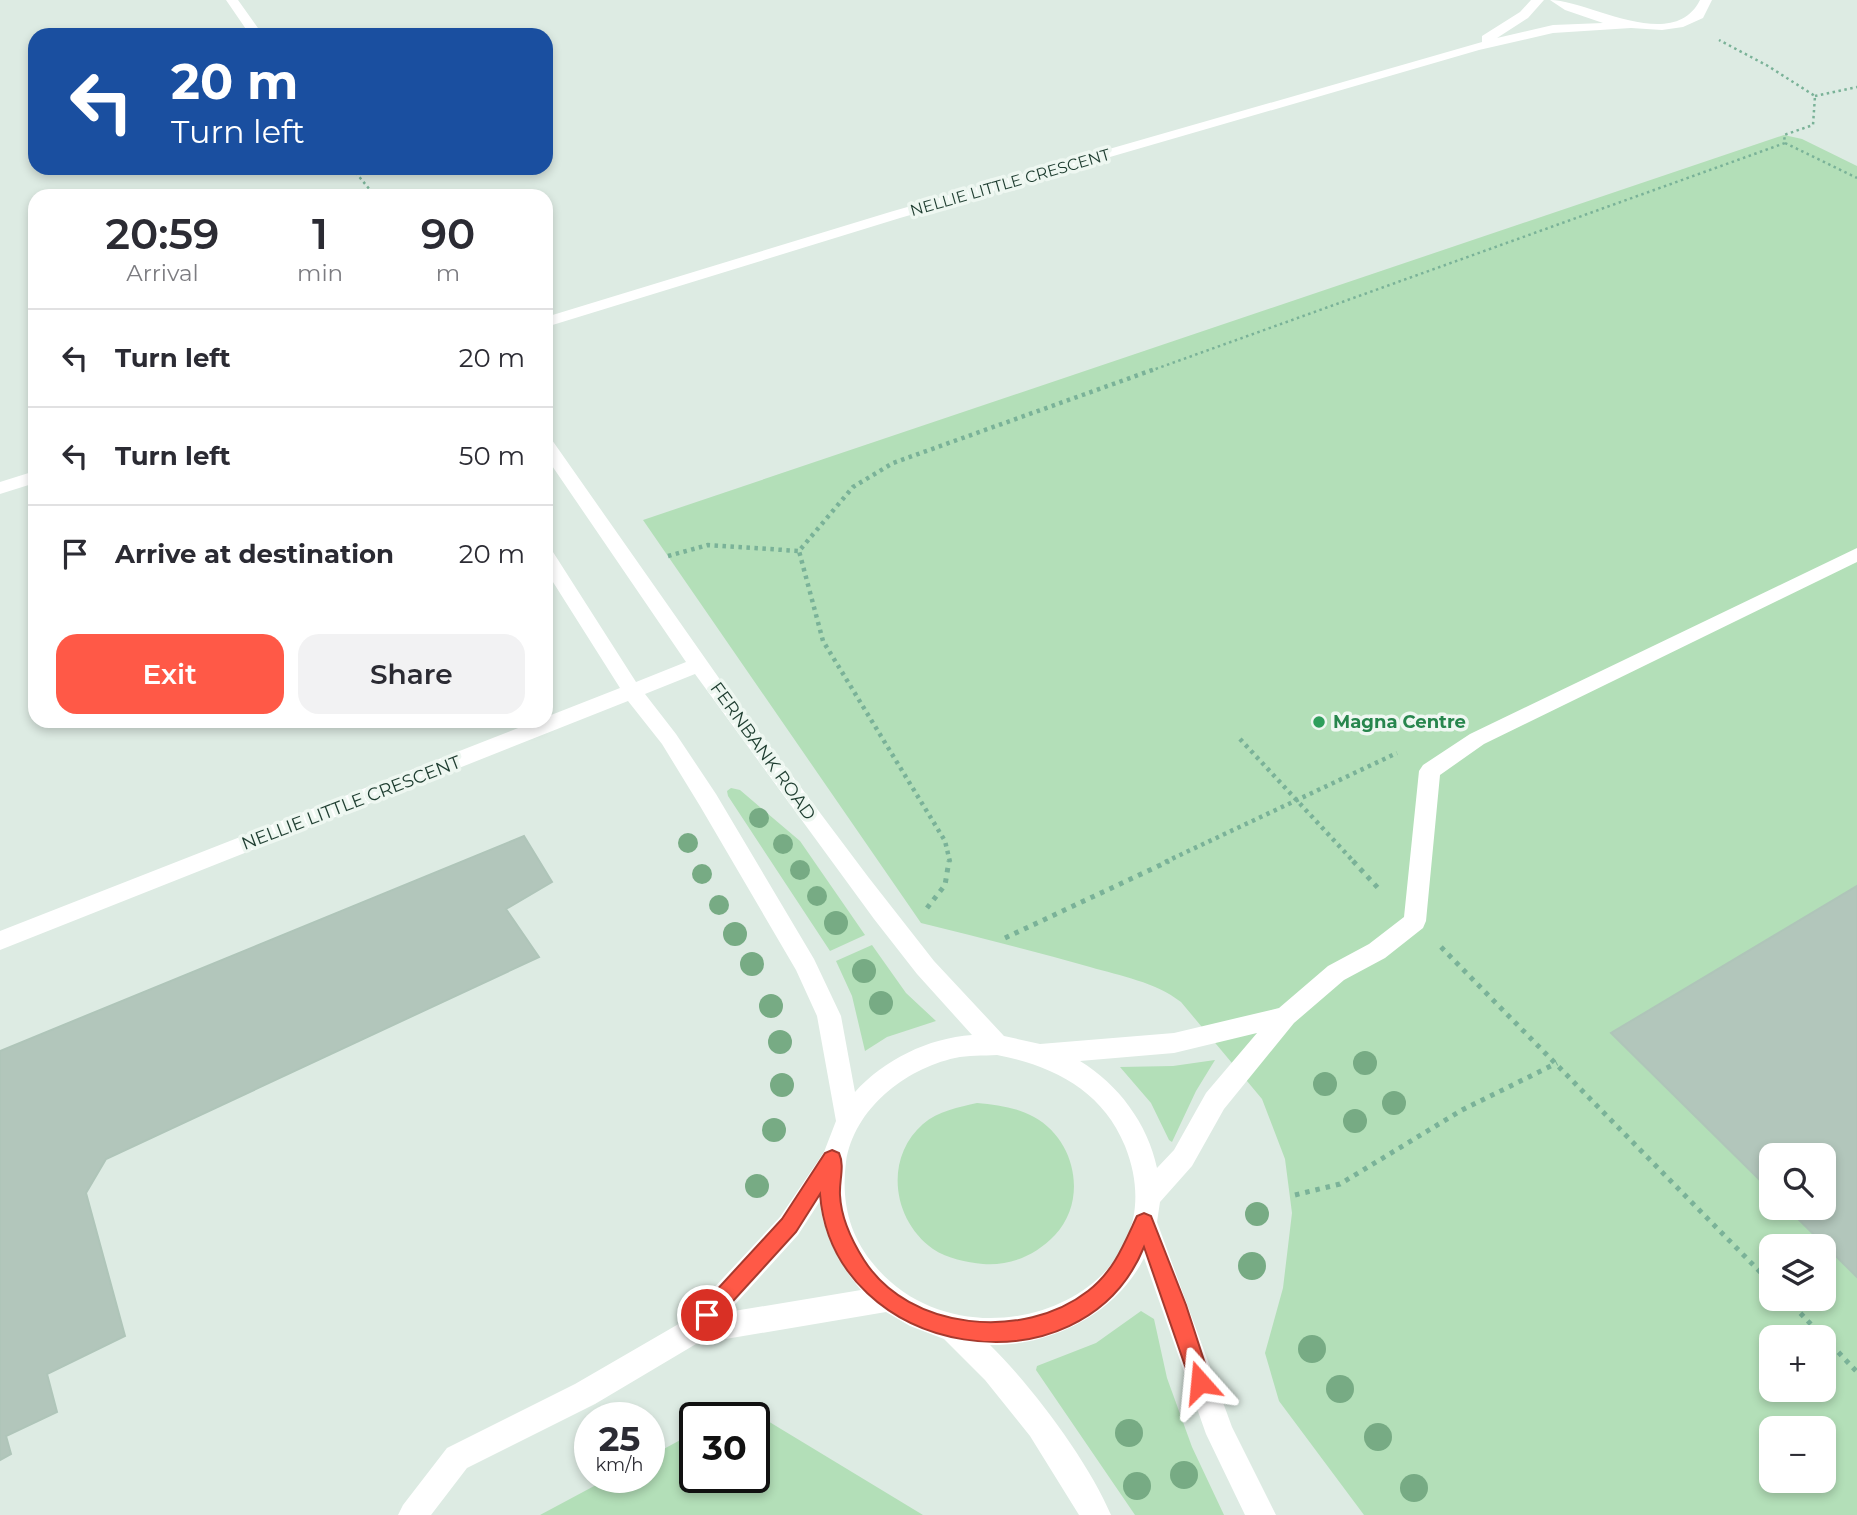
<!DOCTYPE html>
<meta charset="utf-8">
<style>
:root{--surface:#fff;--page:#f2f2f3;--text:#2b2b33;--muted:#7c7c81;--line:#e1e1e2;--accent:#ff5947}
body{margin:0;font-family:Montserrat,sans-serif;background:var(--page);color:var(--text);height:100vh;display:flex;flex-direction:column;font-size:26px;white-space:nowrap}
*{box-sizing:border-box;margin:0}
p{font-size:23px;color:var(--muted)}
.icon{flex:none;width:38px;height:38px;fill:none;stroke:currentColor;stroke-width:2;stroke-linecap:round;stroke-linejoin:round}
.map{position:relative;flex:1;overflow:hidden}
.drawer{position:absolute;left:28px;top:189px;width:525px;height:539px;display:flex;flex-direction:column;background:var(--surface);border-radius:21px;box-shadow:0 4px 10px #0003}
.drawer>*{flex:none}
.hud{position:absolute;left:28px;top:28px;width:525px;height:147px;border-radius:21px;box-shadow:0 4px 10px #0003;background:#1a4fa0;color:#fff;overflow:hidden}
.controls{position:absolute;left:1759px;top:1143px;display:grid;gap:14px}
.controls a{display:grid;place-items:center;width:77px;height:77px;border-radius:14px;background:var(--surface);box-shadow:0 4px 10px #0003;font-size:35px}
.speed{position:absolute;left:574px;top:1402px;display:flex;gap:14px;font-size:35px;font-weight:700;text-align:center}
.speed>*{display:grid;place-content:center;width:91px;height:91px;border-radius:50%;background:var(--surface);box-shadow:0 4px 10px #0003;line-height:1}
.speed small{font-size:18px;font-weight:400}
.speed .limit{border:4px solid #111;border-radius:10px;background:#fff;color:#111}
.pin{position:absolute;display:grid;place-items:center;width:60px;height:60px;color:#fff;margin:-30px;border:4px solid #fff;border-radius:50%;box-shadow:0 2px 7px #0007}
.me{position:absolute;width:77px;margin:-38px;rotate:342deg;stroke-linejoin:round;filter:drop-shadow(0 0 5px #0008)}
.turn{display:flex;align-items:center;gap:24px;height:147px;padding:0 28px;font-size:32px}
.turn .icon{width:91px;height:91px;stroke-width:2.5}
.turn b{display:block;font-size:49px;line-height:60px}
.eta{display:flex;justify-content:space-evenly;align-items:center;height:119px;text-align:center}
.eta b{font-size:42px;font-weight:600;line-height:49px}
.cta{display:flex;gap:14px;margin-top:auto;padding:14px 28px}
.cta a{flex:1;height:80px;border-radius:21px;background:var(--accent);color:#fff;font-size:28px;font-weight:600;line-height:80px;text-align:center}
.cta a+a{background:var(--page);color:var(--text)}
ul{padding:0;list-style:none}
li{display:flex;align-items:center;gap:21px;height:98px;padding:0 28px;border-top:2px solid var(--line)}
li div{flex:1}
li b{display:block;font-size:26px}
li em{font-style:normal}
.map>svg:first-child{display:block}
.green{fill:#b3dfb8;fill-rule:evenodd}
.building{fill:#b2c6bb;stroke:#afc5b9;stroke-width:2}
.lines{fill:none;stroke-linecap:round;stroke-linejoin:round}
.path-far2{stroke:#7ab298;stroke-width:2.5;stroke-dasharray:2.5 3.5;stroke-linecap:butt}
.path-far1{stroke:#7ab298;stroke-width:4.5;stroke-dasharray:3.5 4.5;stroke-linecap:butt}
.path{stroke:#7ab298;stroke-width:5;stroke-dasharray:4.5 6;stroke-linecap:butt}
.minor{fill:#fff;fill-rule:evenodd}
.tree{fill:#77ab84}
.route{fill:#ff5947;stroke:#a63a2e;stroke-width:2}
.leisure-dot{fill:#2e9e5b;stroke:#eef7f1;stroke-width:2.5}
.labels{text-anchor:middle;stroke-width:7;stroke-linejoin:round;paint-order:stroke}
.far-street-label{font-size:16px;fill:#1d3c2f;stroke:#eef7f1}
.leisure-label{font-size:18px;font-weight:bold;fill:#27864d;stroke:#eef7f1;text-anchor:start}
.street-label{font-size:18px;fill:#1d3c2f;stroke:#eef7f1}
</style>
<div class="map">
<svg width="1857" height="1515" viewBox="0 0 1857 1515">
<rect width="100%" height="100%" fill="#ddebe3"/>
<path class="green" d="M1784 135 1802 139 1857 166V1515H1364L1279 1401 1265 1353 1283 1288 1292 1213 1285 1159 1262 1099 1181 1002C1155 982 1121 976 1090 967 1034 951 977 937 921 923L643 520ZM1771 1155H1824V1208H1771ZM1771 1246H1824V1298H1771ZM1771 1337H1824V1390H1771ZM1771 1428H1824V1480H1771Z
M731 788 740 790 800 841 865 935 830 951 728 796 727 791Z
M872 945 906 993 936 1021 887 1037 865 1051 852 996 836 961Z
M1215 1060 1196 1091 1172 1142 1169 1140 1151 1103 1120 1067 1173 1066Z
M977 1103C997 1105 1016 1107 1034 1117 1076 1140 1088 1200 1055 1235 1036 1255 1011 1266 983 1264 966 1262 948 1259 933 1249 892 1220 884 1158 923 1124 938 1111 959 1107 977 1103Z
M1141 1311 1154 1319 1167 1378 1192 1447 1224 1515H1135L1036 1370 1037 1366 1096 1343Z
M743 1406 923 1515H540L611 1477H649V1457L695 1432V1477H754V1418L722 1417Z"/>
<path class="building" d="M524 836 552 882 506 909 539 957 106 1159 86 1193 125 1336 47 1374 57 1412 6 1436 11 1454 0 1460V1051Z
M1857 886V1277L1787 1208H1824V1155H1771V1191L1611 1033Z"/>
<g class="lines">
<path class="path-far2" d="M1815 96 1857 87
M1785 143 1857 178
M352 168 375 196
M1150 371 1785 143 1784 135 1813 125 1815 96 1768 66 1719 40"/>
<path class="path-far1" d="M668 556 708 545 799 551
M1240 739 1354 862
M950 862 945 841 823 641 799 551 853 487 893 463 1155 369
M1165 862 1397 753"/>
<path class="path" d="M1353 861 1378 888
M927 908 945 885 949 861
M1005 938 1169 861
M1441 947 1771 1283
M1295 1195 1340 1184 1462 1110 1557 1063
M1786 1298 1823 1337
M1824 1337 1857 1372"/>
<path class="minor" d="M226 0H238L263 35H250Z
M1531 0H1544L1528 18 1497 38 1553 25 1603 23 1565 10 1550 0C1588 0 1673 54 1700 0H1712L1703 18 1683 27 1662 30 1631 28 1553 33 1479 50 900 218 546 327V317L890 212 1482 42V36L1520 12Z
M546 439 552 440 721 681 869 878 934 961 1004 1036 1040 1044 1174 1033 1279 1008 1328 966 1369 944 1404 917 1419 771 1423 765 1470 734 1857 548V562L1484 744 1440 775 1426 921 1423 928 1385 958 1344 980 1294 1023 1224 1109 1192 1166 1160 1202 1157 1222 1232 1427 1276 1515H1245L1206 1434 1144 1258C1116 1314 1051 1346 990 1345 1031 1385 1089 1462 1111 1515H1079L1030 1436 985 1380 944 1339 910 1326 886 1312 696 1344 595 1404 467 1468 431 1515H398L403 1505 447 1448 575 1384 682 1322 780 1217 824 1152 836 1121 817 1016 796 970 700 806 662 744 628 701 0 950V931L536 721H546V717L620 688 546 571V550L553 552 636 682 686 662 546 457ZM695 674 874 919 917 974 972 1035C928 1038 884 1060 855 1092L841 1016 814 959 716 794 676 734 645 694ZM1257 1033 1206 1093 1174 1150 1157 1168C1148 1124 1118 1084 1080 1061L1174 1053ZM997 1055C1053 1066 1102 1090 1125 1146 1185 1296 969 1378 875 1266 849 1236 841 1201 846 1162 854 1109 905 1069 955 1058 968 1055 983 1056 997 1055ZM820 1201C823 1235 840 1265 861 1290L728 1312 798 1235Z
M35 471V483L0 494V482Z"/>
</g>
<g class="tree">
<circle cx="759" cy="818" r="10"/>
<circle cx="688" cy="843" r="10"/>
<circle cx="783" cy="844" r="10"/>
<circle cx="800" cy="870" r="10"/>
<circle cx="702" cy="874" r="10"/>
<circle cx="817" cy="896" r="10"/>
<circle cx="719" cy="905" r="10"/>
<circle cx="836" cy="923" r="12"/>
<circle cx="735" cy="934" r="12"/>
<circle cx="752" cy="964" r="12"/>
<circle cx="864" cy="971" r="12"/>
<circle cx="881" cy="1003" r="12"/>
<circle cx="771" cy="1006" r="12"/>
<circle cx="780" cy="1042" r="12"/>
<circle cx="1365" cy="1063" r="12"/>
<circle cx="1325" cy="1084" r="12"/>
<circle cx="782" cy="1085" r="12"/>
<circle cx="1394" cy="1103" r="12"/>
<circle cx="1355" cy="1121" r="12"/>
<circle cx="774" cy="1130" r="12"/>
<circle cx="757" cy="1186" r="12"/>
<circle cx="1257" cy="1214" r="12"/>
<circle cx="1252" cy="1266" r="14"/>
<circle cx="1312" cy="1349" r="14"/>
<circle cx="1340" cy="1389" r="14"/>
<circle cx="1129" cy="1433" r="14"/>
<circle cx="1378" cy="1437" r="14"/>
<circle cx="1184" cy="1475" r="14"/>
<circle cx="1137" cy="1486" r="14"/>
<circle cx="1414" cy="1488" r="14"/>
</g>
<path class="route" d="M832 1150 839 1153C845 1166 839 1181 840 1195 841 1218 852 1241 864 1260 909 1331 1024 1341 1088 1291 1114 1271 1124 1244 1137 1216L1144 1213 1151 1216 1186 1305 1211 1382 1208 1389 1200 1392 1193 1389 1144 1247C1082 1399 833 1359 820 1194L796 1232 714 1322 707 1325 700 1322 697 1315 700 1308 782 1219 825 1153Z"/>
<circle class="leisure-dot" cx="1319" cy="722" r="7"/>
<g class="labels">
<g class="far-street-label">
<text transform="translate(1010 182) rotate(-16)" y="6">NELLIE LITTLE CRESCENT</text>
</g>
<g class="leisure-label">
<text x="1333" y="728">Magna Centre</text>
</g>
<g class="street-label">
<text transform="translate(763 751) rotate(54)" y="6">FERNBANK ROAD</text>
<text transform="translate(351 803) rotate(-21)" y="6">NELLIE LITTLE CRESCENT</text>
</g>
</g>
</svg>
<div class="controls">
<a><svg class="icon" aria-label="search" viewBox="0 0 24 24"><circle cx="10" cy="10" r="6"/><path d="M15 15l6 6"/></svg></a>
<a><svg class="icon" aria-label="layers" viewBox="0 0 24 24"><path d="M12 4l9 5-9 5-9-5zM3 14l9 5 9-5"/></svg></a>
<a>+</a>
<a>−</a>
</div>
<div class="speed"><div>25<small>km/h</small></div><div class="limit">30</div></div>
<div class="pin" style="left:707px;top:1315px;background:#d93025"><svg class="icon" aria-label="arrive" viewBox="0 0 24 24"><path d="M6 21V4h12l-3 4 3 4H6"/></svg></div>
<svg class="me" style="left:1200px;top:1382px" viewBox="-20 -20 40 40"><path d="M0-17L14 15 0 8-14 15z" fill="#ff5947" stroke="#fff" stroke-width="4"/></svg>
<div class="hud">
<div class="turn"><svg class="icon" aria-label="left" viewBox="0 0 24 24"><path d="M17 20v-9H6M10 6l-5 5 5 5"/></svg><div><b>20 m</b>Turn left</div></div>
</div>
<section class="drawer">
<div class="eta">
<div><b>20:59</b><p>Arrival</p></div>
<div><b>1</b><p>min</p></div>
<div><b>90</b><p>m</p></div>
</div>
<ul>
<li><svg class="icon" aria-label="left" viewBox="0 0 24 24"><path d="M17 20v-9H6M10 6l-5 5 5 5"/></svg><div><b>Turn left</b></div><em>20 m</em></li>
<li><svg class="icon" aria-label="left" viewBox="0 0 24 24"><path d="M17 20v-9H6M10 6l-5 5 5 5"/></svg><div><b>Turn left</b></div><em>50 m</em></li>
<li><svg class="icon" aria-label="arrive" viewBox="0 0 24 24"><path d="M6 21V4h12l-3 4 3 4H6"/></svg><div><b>Arrive at destination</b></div><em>20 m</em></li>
</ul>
<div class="cta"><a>Exit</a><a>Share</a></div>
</section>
</div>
